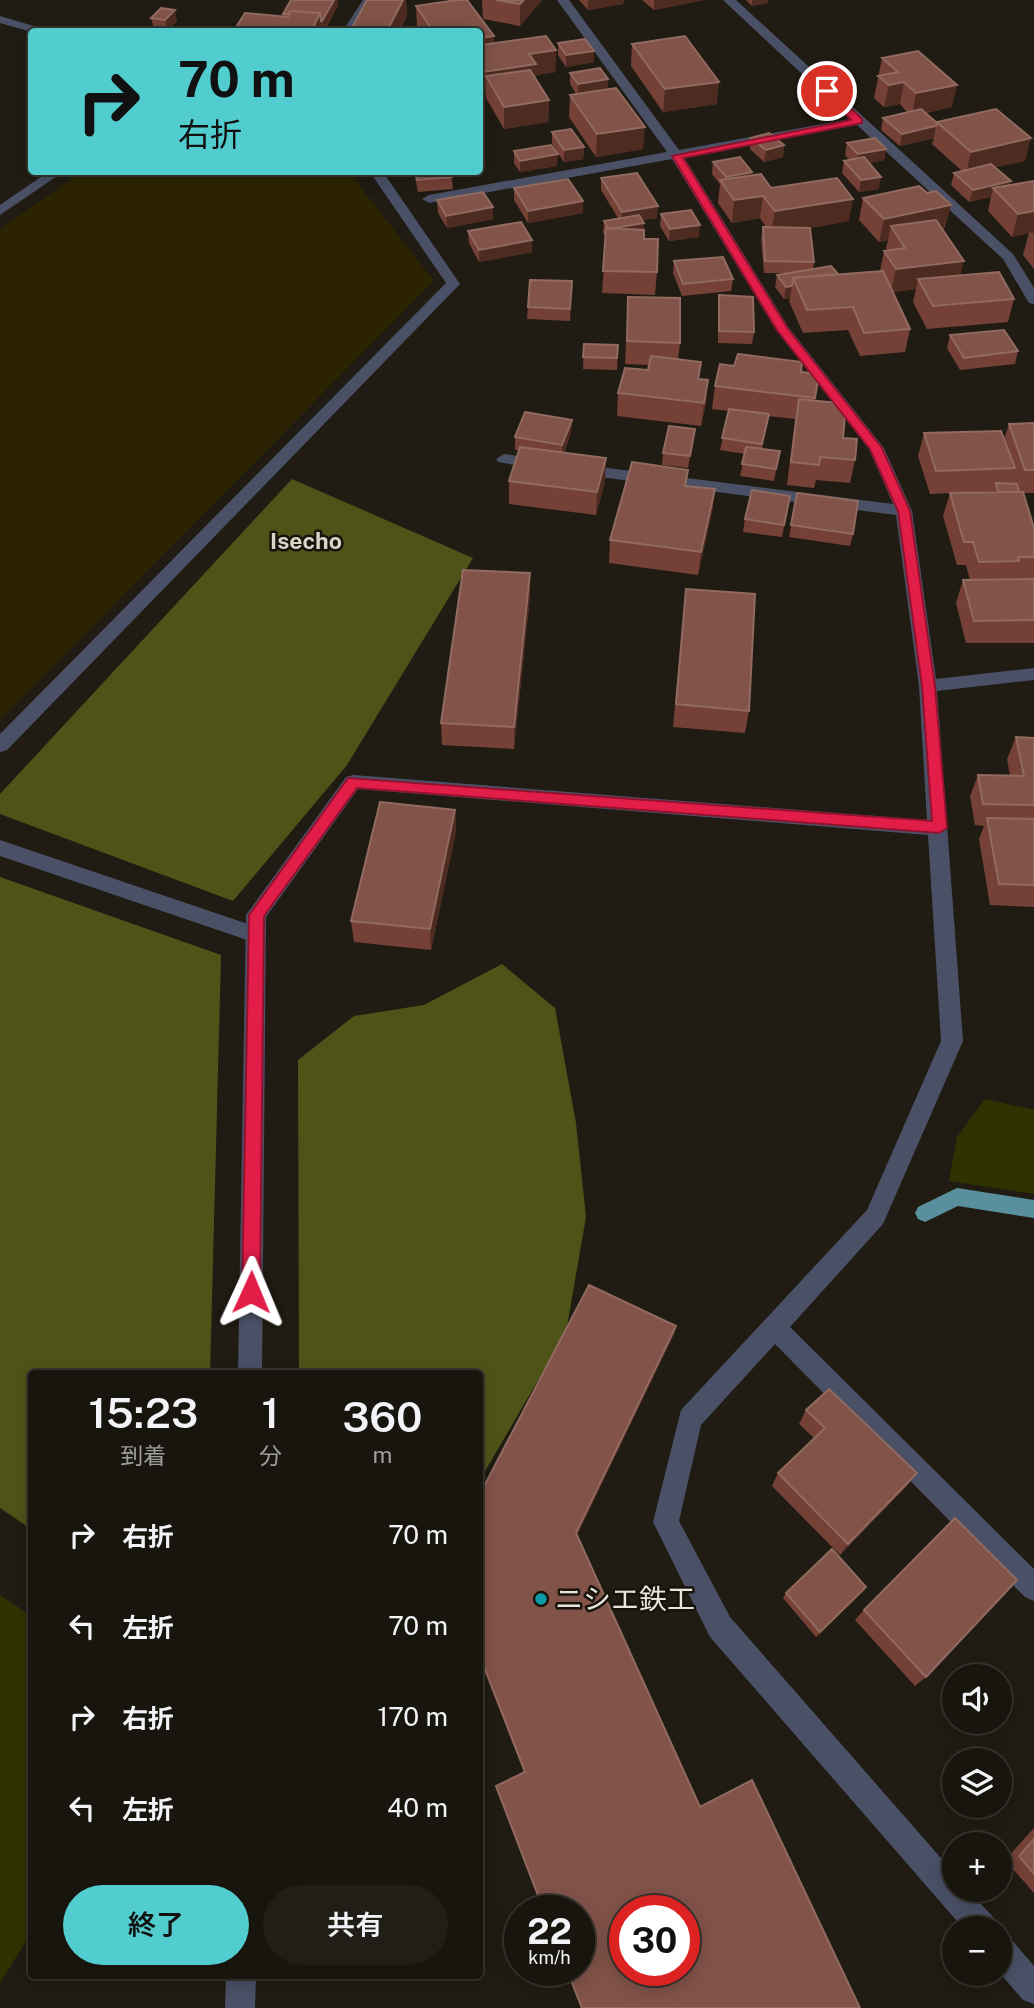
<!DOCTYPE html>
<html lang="ja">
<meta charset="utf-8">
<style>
:root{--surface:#18150e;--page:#211e17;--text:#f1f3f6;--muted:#9f9f9e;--line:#36342e;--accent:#52cdcf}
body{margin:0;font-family:"Public Sans","Noto Sans JP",sans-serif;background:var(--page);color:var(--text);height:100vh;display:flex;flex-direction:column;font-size:26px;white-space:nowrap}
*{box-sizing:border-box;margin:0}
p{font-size:23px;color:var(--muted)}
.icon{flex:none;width:38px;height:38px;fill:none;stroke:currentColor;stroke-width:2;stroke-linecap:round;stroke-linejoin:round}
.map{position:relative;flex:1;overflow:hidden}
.sheet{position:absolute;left:28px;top:1370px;width:455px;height:609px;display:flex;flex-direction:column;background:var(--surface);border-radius:7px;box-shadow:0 4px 18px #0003,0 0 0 2px var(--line)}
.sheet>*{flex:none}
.hud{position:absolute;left:28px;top:28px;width:455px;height:147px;border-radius:7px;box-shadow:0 4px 18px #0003,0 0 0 2px var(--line);background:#52cdcf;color:#111;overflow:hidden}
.controls{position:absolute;left:942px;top:1664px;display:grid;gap:14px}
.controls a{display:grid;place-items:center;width:70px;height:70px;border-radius:50%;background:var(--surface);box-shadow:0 4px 18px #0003,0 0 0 2px var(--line);font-size:35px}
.speed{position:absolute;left:504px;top:1895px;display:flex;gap:14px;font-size:35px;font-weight:700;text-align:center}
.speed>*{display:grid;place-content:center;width:91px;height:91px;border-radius:50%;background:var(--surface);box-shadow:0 4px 18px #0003,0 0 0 2px var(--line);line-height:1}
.speed small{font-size:18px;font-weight:400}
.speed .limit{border:10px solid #d22;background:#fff;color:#111}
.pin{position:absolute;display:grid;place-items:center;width:60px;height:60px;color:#fff;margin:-30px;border:4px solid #fff;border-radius:50%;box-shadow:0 2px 7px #0007}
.me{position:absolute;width:77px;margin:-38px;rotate:1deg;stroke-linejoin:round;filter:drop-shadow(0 0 5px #0008)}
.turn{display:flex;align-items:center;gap:24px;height:147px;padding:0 35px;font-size:32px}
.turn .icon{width:91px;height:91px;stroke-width:2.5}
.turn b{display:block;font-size:49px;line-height:60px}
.eta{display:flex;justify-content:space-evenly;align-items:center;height:119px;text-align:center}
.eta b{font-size:42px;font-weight:600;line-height:49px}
.primary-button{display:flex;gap:14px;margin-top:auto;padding:14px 35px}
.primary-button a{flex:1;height:80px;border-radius:42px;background:var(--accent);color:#111;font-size:28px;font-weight:600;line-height:80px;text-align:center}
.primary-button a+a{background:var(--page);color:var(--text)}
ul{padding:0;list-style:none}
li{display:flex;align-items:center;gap:21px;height:91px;padding:0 35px}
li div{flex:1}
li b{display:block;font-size:26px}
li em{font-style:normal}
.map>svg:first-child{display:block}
.green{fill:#2e3301}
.forest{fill:#4e5418}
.sand{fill:#2b2302}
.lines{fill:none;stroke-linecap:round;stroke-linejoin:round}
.stream{fill:#5a8f9e;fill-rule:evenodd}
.lane{fill:#4a5167;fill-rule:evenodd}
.street{fill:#4a5167;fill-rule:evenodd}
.wall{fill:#754137}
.shaded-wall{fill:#4e2b21}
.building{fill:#815349;stroke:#916a60;stroke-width:2;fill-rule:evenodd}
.route{fill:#e11d48;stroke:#92132f;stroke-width:2}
.culture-dot{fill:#0f9aa8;stroke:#17130a;stroke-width:2.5}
.labels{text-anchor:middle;stroke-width:5;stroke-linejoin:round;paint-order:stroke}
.far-quarter-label{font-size:23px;font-weight:bold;fill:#d9d4c8;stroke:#17130a}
.near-poi-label{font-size:28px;fill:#e7e5de;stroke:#17130a;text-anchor:start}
</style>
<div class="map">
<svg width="1034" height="2008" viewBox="0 0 1034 2008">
<rect width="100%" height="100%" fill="#201c13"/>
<path class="green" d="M985 1099 1034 1110V1194L949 1181 957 1137Z
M0 1595 31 1616V1933L0 1983Z"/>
<path class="forest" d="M292 479 473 558 347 765 233 901 0 814V794Z
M0 877 221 955 210 1374H32L31 1529 0 1508Z
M502 964 555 1008 576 1123 586 1217 566 1332 480 1480V1374H299L298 1060 354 1016 424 1005Z"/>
<path class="sand" d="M81 172H349L434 281 0 720V229Z"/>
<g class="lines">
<path class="stream" d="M957 1188 1034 1200V1218L958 1206 925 1222 918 1219 915 1213 918 1207Z"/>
<path class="lane" d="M0 16 47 30 49 32H32L0 23Z
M48 172H63L0 215V205Z
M370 172H383L460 284 7 750 0 752V734L446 283Z
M0 840 263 929 266 935 263 941 256 943 0 856Z"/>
<path class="street" d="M363 0H375L354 32H342Z
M557 0H569L679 150 850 119 723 0H736L1013 254 1034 288V304L1029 303 1003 259 857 125 684 157 789 328 884 448 912 511 936 679 1034 668V680L937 691 963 1041 883 1224 790 1327 1034 1569V1601L1025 1597 775 1344 701 1425 679 1521 730 1617 954 1873V1890H968L993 1917 997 1928H963L710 1637 653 1522 681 1410 867 1210 941 1041 928 835 358 789 266 917 262 1374H238L246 915 346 777 353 775 927 820 919 686 896 515 576 474 568 469 576 464 893 504 869 449 776 330 672 159 429 203 422 199 429 195 667 152Z
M504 454 544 460 552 465 544 470 498 462 496 459Z
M999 1934 1010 1938 1034 1966V2004L1023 2000 999 1972Z
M226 1976H256L255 2008H225Z"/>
</g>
<path class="wall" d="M367 0H406L407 16 399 32H352V28Z
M457 0H467L494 36V43L546 36 556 50 555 72 536 75V79L549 100 548 122 504 129 486 98V93L484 94 480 87V32H419L417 28 416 6Z
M482 0H542L520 26 483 19Z
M579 0H624L623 4 588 10Z
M642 0H704L654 10Z
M746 0H768V3L752 6Z
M338 5 324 32H236L235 29 283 16V14Z
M151 18 177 21 167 31 154 29Z
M558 43 594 51V62L566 67 558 55Z
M632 44 717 104 663 112 631 66Z
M882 58 952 107 926 113 937 123 1025 161 995 167 1010 185 1034 181V269L1023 255 1029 233 1012 237 988 211 991 197 969 202 951 185 954 173 962 171 932 144 934 138 900 146 881 130 883 118 908 113 900 104 884 107 874 98Z
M570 73 608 89 643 149 596 157 569 117 570 95 576 94 570 84Z
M552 132 584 147 583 159 564 162 552 144Z
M751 138 784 145 783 157 764 162 750 149Z
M847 143 886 149 884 160 870 163 879 189 859 192 842 173 844 161 849 160 845 155Z
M514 151 557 166 520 172 514 163Z
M713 162 752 175 771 188 849 221 809 228 814 262 813 269 838 274 880 271 884 251 887 250 886 248 888 240 879 242 859 220 863 198 945 228 942 229 960 276 1014 299 1008 322 927 329 913 302 916 289 893 292 910 329 905 352 860 356 848 330 803 333 789 301 790 298 784 299 775 287 777 275 784 273H764L761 239 763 227H766L760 218 732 223 718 203 720 184 712 174Z
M414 172H451L453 189 418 192Z
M601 178 657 218 643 220 644 223V239L657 272 655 295 602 293 606 237 603 233 604 221 618 218 601 190Z
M514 188 583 201V213L528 223 514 200Z
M437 200 493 207V219L447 228 438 213Z
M661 214 699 237 669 241 660 226Z
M468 231 532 240V252L479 262 469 243Z
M674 261 733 279 731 291 682 296 673 273Z
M572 281 570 321 527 319 528 307Z
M719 295 754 332 752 344 718 343V307Z
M628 297 680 343 678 359 699 379 708 380 706 403 701 426 617 416 618 393 648 370 649 365 625 364Z
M950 335 1018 351 1015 364 960 370 947 348Z
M584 344 618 345 617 370 583 369Z
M734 366 819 374 815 401 843 438 855 460 850 483 816 480 814 488 787 485 795 419 768 416 762 449 780 451 774 481 740 476 745 454 720 450 729 411 712 409 715 386Z
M572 420 571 432 564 453 606 458 605 481 596 515 509 504V481L519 450H515V437Z
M1034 423V493H1023L1034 528V643H966L956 603 963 580H970L966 565H957L943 516 950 493 930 494 918 456 924 433 1004 439 1009 424Z
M695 429 688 468 662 465 663 453Z
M687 486 715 489 712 512 698 575 609 563 610 540Z
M797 493 853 534 850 546 789 537Z
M790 496 782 537 743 532 745 519Z
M530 573V596L514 749 442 745 441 723Z
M686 589 749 711 745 733 673 727Z
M1016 737 1034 738V907L990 905 979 839 984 826 975 825 970 796 978 775 1010 776 1007 759Z
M455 810 456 831 431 950 354 942 351 921Z
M676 1326 674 1334 577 1535 700 1807 860 2008H581L566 1970H579V1911H543L497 1789 496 1786 524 1772 480 1660V1494Z
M806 1410 907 1486 840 1555 772 1486 778 1473 814 1438 799 1424Z
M862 1592 816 1637 783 1598 786 1593Z
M864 1610 926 1677 915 1686 855 1620Z
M1034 1828V1893L1005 1860Z"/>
<path class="shaded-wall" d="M334 0H338V5L323 32 322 21Z
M403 0H406L407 16 399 32H387Z
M524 0H542L520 26V4Z
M588 0H624L623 4 588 10Z
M654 0H704L654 10Z
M752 0H768V3L752 6Z
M175 10 177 21 167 31 165 20Z
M320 13 322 32H311Z
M494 36V57L480 60V38Z
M556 50 555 72 536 75V86L486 76V93L484 94 483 72 529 54Z
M594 51V62L566 67V55Z
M608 79V91L578 96V84Z
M719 82 717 104 663 112 665 89Z
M904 82 900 104 884 107 889 85Z
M957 85 952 107 912 116 916 93Z
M549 100 548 122 504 129V107Z
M936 126 934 138 900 146 902 134Z
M645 127 643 149 596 157 597 134Z
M1031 138 1025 161 966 174 971 152Z
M784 145 783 157 764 162 766 150Z
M584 147 583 159 564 162V150Z
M886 149 884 160 856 166 858 154Z
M558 154 557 166 520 172V161Z
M752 172 751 185 725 187 726 177Z
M881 177 879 189 859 192 861 180Z
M1011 181 1009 189 993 188 991 197 969 202 973 190Z
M763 196 760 218 732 223 734 200Z
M853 199 849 221 771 234 775 211Z
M583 201V213L528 223V211Z
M951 205 945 228 899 238 891 226 888 240 879 242 884 219Z
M658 206 657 218 621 224 622 212Z
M493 207V219L447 228 446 216Z
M1034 211V233L1029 232V233L1012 237 1018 214Z
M644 223V235L609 229Z
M700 225 699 237 669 241 670 229Z
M532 240V252L479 262V250Z
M964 261 958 284 918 279 916 289 891 292 896 269Z
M792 286 790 298 784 299 786 287Z
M708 380 706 403 701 426 704 403Z
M572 420 571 432 562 457V445Z
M695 429 694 441 688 468 690 456Z
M606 458 605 481 596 515 597 492Z
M715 489 712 512 698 575 701 552Z
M530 573V596L514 749V727Z
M455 810 456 831 431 950 430 929Z
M676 1326 674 1334 575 1539 576 1533Z
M917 1473 907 1486 840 1555 848 1544Z"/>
<path class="building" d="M291 0H334L322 21H321L320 13 290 11 289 14H283Z
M367 0H403L387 31 352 28Z
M457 0H467L494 36 480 38V32H434L416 6Z
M496 0H524L520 4Z
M161 8 175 10 165 20 151 18Z
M290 11 320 13 311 32H261L235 29 245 13 288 17Z
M546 36 556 50 529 54 536 64 483 72 480 65V45Z
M685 36 719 82 665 89 632 44Z
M585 39 594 51 566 55 558 43Z
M918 51 957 85 916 93 904 82 889 85 878 76 898 72 882 58Z
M600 68 608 79 578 84 570 73Z
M530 70 549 100 504 107 486 76Z
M616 88 645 127 597 134 570 95Z
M921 109 937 123 936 126 902 134 883 118Z
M996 109 1031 138 971 152 937 122Z
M571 129 584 147 564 150 552 132Z
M769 133 784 145 766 150 751 138Z
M875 138 886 149 858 154 847 143Z
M551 145 558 154 520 161 514 151Z
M740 157 752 172 726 177 713 162Z
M864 157 881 177 861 180 844 161Z
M991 164 1011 181 973 190 954 173Z
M416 172H451L452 177 417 180Z
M637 173 658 206 622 212 601 178Z
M761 174 771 188 837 178 853 199 775 211 763 196 734 200 720 180Z
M568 179 583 201 528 211 514 188Z
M1034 181V211L1018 214 993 188Z
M919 186 927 193 936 191 951 205 884 219 863 198Z
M483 192 493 207 446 216 437 200Z
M691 210 700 225 670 229 661 214Z
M639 215 644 223 609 229 604 221Z
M936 220 964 261 896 269 884 251 905 248 891 226Z
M521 222 532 240 479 250 468 231Z
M763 227 810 228 814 262 765 261Z
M606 228 644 230V239H658L657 272 603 271Z
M723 257 733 279 683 284 674 261Z
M831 266 838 274 793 278 792 286 786 287 777 275Z
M883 271 910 329 864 333 853 307 807 310 793 278Z
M999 272 1014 299 933 306 918 279Z
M530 280 572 281 570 309 528 307Z
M719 295 753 297 754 332 719 331Z
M628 297 680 298V343L627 341Z
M1004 330 1018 351 964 358 950 335Z
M584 344 618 345 617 358 583 357Z
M738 354 802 362 801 372 819 374 815 398 715 386 720 364 734 366Z
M651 356 701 362 698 379 708 380 704 403 618 393 625 368 648 370Z
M799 399 846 404 843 438 857 439 855 460 820 457 819 465 791 462Z
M729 409 769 414 762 444 722 438Z
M525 412 572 420 562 445 515 437Z
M1034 423V470H1025L1009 424Z
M669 426 695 429 690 456 663 453Z
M1001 431 1015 468 936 471 924 433Z
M520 447 606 458 597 492 509 481Z
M746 447 780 451 776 469 742 464Z
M632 462 688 470 685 486 715 489 701 552 610 540Z
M996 483 1017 484 1019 492H998Z
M752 490 790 496 784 525 745 519Z
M1023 492 1034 528V557H1018L1019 561 979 562 973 542H964L950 493Z
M797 493 858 501 853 534 791 525Z
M463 570 530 573 514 727 441 723Z
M1034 579V620L974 621 963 580Z
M686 589 755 594 749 711 676 704Z
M1016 737 1034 738V805L983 804 978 775 1024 776Z
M380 802 455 810 430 929 351 921Z
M987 818 1034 819V885L999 884Z
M589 1285 676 1326 576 1533 700 1807 752 1780 860 2008H582L567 1970H579V1911H544L496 1786 525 1772 480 1656V1494ZM625 1911H684V1970H625Z
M829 1389 917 1473 848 1544 778 1473 825 1428 806 1410Z
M955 1518 1017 1580 926 1677 864 1610Z
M832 1549 866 1587 820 1632 786 1593Z
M1034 1839V1874L1019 1856Z"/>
<path class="route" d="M824 89H830L862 119V123L683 158 788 329 882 448 910 511 935 686 947 828 939 833 357 788 264 916 260 1292 258 1297 251 1300 245 1297 242 1292 249 915 348 778 932 821 922 686 898 511 870 449 777 330 672 156 851 120 824 93Z"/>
<circle class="culture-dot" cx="541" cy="1599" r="7"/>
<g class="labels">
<g class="far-quarter-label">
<text x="306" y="549">Isecho</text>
</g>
<g class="near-poi-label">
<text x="555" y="1609">ニシエ鉄工</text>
</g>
</g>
</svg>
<div class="controls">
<a><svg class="icon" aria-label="sound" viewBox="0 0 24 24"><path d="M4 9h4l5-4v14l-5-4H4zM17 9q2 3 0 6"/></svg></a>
<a><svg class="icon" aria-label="layers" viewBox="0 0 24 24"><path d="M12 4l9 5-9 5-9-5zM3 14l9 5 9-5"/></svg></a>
<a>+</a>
<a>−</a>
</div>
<div class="speed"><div>22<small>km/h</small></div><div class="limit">30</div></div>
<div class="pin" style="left:827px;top:91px;background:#d93025"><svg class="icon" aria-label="arrive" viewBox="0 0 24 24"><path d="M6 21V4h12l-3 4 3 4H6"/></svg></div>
<svg class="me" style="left:251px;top:1292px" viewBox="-20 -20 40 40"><path d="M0-17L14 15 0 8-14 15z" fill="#e11d48" stroke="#fff" stroke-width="4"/></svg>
<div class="hud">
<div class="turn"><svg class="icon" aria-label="right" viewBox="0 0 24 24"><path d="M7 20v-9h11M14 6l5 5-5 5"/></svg><div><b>70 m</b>右折</div></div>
</div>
<section class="sheet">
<div class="eta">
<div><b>15:23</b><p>到着</p></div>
<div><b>1</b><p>分</p></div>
<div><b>360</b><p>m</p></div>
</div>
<ul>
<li><svg class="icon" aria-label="right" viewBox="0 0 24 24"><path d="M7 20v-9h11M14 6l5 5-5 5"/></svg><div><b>右折</b></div><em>70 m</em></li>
<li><svg class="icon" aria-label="left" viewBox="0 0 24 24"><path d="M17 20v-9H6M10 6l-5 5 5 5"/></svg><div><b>左折</b></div><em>70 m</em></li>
<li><svg class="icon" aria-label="right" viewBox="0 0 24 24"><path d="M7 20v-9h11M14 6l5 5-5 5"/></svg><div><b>右折</b></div><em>170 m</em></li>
<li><svg class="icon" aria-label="left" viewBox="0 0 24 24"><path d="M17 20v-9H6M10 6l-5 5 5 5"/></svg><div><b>左折</b></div><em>40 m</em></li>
</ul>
<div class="primary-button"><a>終了</a><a>共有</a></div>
</section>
</div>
